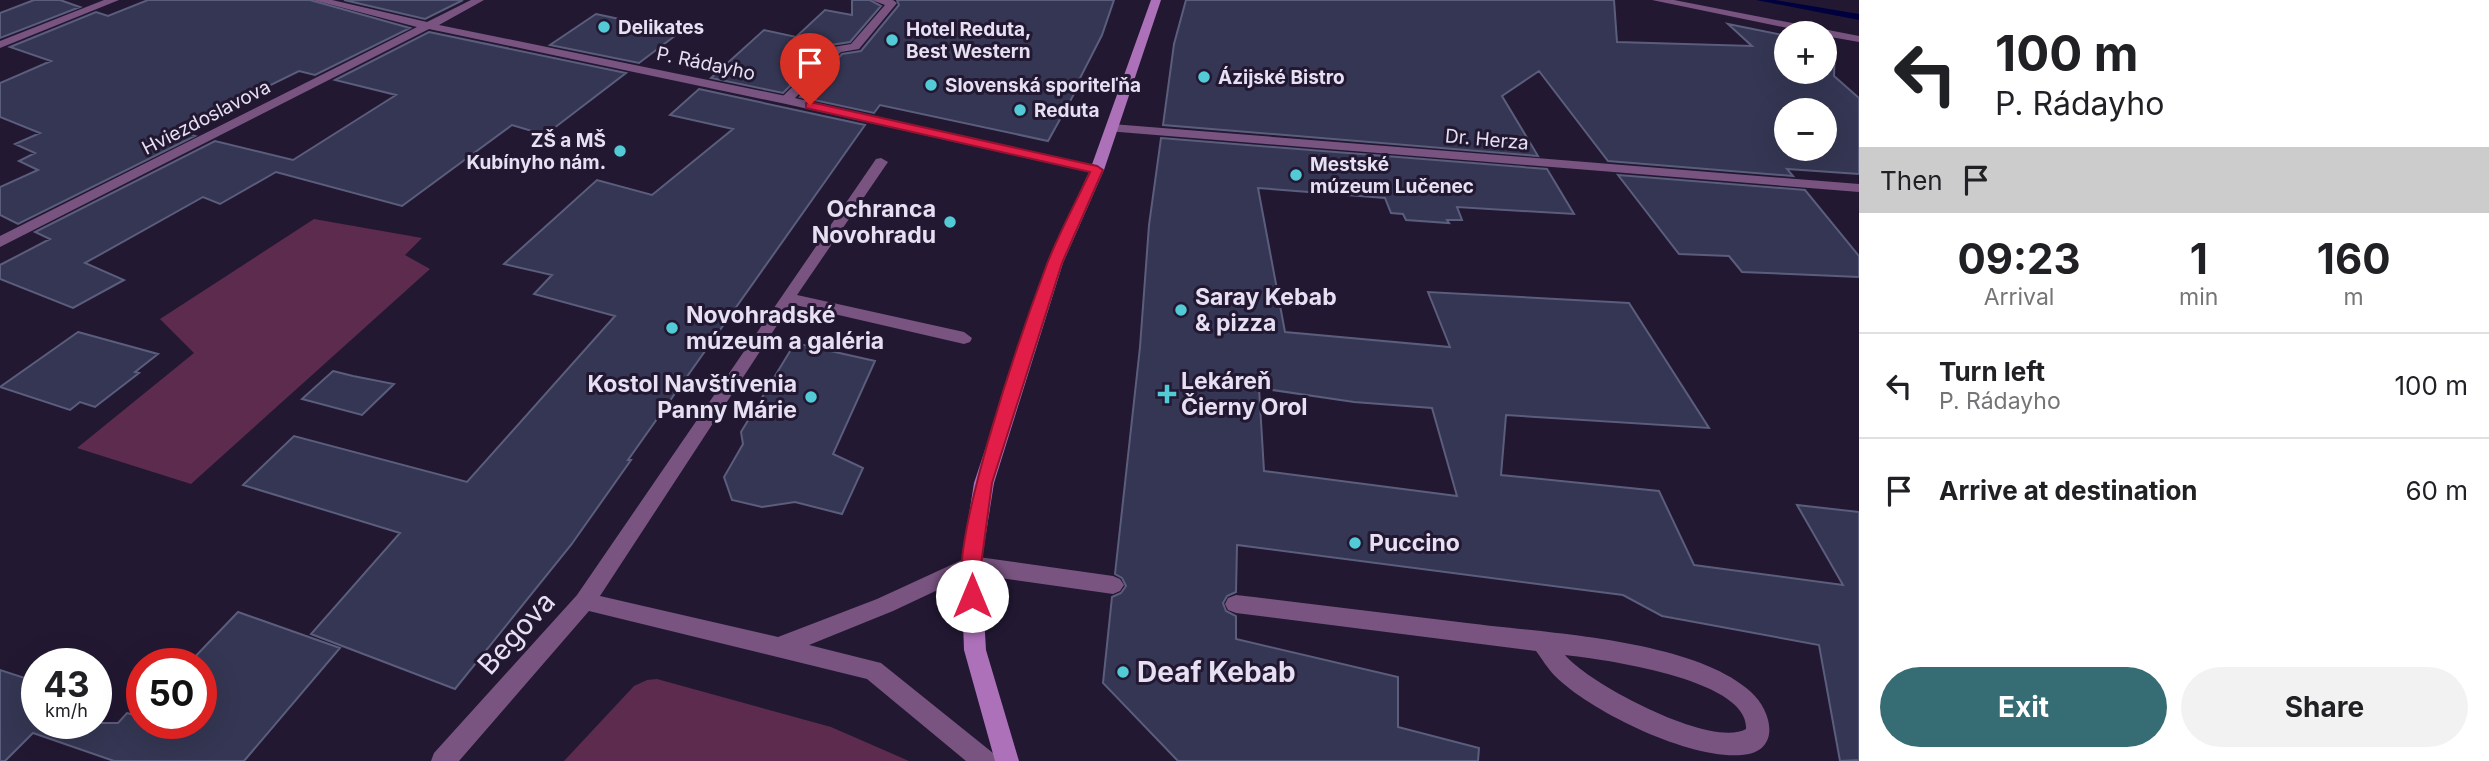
<!DOCTYPE html>
<meta charset="utf-8">
<style>
:root{--surface:#fff;--page:#f2f2f2;--text:#202124;--muted:#757577;--line:#e0e0e0;--accent:#366d75}
body{margin:0;font-family:Inter,sans-serif;background:var(--page);color:var(--text);height:100vh;display:flex;flex-direction:column;font-size:26px;white-space:nowrap}
*{box-sizing:border-box;margin:0}
p{font-size:23px;color:var(--muted)}
.icon{flex:none;width:38px;height:38px;fill:none;stroke:currentColor;stroke-width:2;stroke-linecap:round;stroke-linejoin:round}
.map{position:relative;flex:1;overflow:hidden}
.drawer{display:flex;flex-direction:column;background:var(--surface);width:630px}
.drawer>*{flex:none}
.banner{background:#fff;color:var(--text);overflow:hidden}
.buttons{position:absolute;left:1774px;top:21px;display:grid;gap:14px}
.buttons a{display:grid;place-items:center;width:63px;height:63px;border-radius:50%;background:var(--surface);box-shadow:0 7px 28px #0002;font-size:35px}
.speed{position:absolute;left:21px;top:648px;display:flex;gap:14px;font-size:35px;font-weight:700;text-align:center}
.speed>*{display:grid;place-content:center;width:91px;height:91px;border-radius:50%;background:var(--surface);box-shadow:0 7px 28px #0002;line-height:1}
.speed small{font-size:18px;font-weight:400}
.speed .limit{border:10px solid #d22;background:#fff;color:#111}
.pin{position:absolute;display:grid;place-items:center;width:60px;height:60px;color:#fff;margin:-72px -30px;border-radius:50% 50% 50% 0;rotate:-45deg;box-shadow:0 0 7px #0007}
.pin .icon{rotate:45deg}
.me{position:absolute;width:77px;margin:-38px;rotate:0deg;stroke-linejoin:round;filter:drop-shadow(0 0 5px #0008)}
.turn{display:flex;align-items:center;gap:24px;height:147px;padding:0 21px;font-size:32px}
.turn .icon{width:91px;height:91px;stroke-width:2.5}
.turn b{display:block;font-size:49px;line-height:60px}
.then{display:flex;align-items:center;height:66px;padding:0 21px;background:#0003;gap:14px;font-size:26px}
.eta{display:flex;justify-content:space-evenly;align-items:center;height:119px;text-align:center}
.eta b{font-size:42px;font-weight:700;line-height:49px}
.primary-button{display:flex;gap:14px;margin-top:auto;padding:14px 21px}
.primary-button a{flex:1;height:80px;border-radius:42px;background:var(--accent);color:#fff;font-size:28px;font-weight:700;line-height:80px;text-align:center}
.primary-button a+a{background:var(--page);color:var(--text)}
ul{padding:0;list-style:none}
li{display:flex;align-items:center;gap:21px;height:105px;padding:0 21px;border-top:2px solid var(--line)}
li div{flex:1}
li b{display:block;font-size:26px}
li em{font-style:normal}
main{display:flex;flex:1;min-height:0}
.map>svg:first-child{display:block}
.green{fill:#5d2b4e}
.lines{fill:none;stroke-linecap:round;stroke-linejoin:round}
.stream{fill:#00003f;fill-rule:evenodd}
.building{fill:#353653;stroke:#5b5d7c;stroke-width:2;fill-rule:evenodd}
.service{fill:#795480;fill-rule:evenodd}
.minor{fill:#795480;fill-rule:evenodd}
.secondary{fill:#ad71b9;fill-rule:evenodd}
.route{fill:#e11d48;stroke:#92132f;stroke-width:2}
.poi-dot{fill:#52cbd7;stroke:#221832;stroke-width:2.5}
.labels{text-anchor:middle;stroke-width:6;stroke-linejoin:round;paint-order:stroke}
.far-poi-label{font-size:19px;font-weight:bold;fill:#e6e0f2;stroke:#221832;text-anchor:start}
.far-street-label{font-size:19px;fill:#e6e0f2;stroke:#221832}
.poi-label{font-size:23px;font-weight:bold;fill:#e6e0f2;stroke:#221832;text-anchor:start}
.near-street-label{font-size:28px;fill:#e6e0f2;stroke:#221832}
.near-poi-label{font-size:28px;font-weight:bold;fill:#e6e0f2;stroke:#221832;text-anchor:start}
</style>
<main>
<div class="map">
<svg width="1859" height="761" viewBox="0 0 1859 761">
<rect width="100%" height="100%" fill="#221832"/>
<path class="green" d="M314 219 422 238 405 255 430 269 191 484 77 448 194 353 160 319Z
M657 679 831 727 909 761H564L634 686 647 680Z"/>
<g class="lines">
<path class="stream" d="M1756 0H1775L1859 14V20Z"/>
</g>
<path class="building" d="M34 0H60L80 7 0 38V13Z
M148 0H310L410 28 315 75 299 71 177 131 195 136 18 224 0 215V187L38 170 19 161 35 153 15 144 40 133 0 117V83L51 61 10 47 96 12 108 16Z
M344 0H463L425 19Z
M852 0H870L881 6 850 42 831 45 783 93 711 78 764 30 796 37 825 10 852 15Z
M897 0H1114L1102 35 1077 84 1079 85 1048 141 880 105 874 113 800 97 842 54 861 51 899 5Z
M1186 0H1614L1617 42 1752 46 1728 24 1787 36V72H1825V44L1835 46 1834 76 1859 98V174L1787 169 1793 176 1608 161 1539 71 1502 96 1538 156 1163 125 1174 44ZM1787 110H1825V149H1787Z
M596 14 680 32 639 63 550 45Z
M429 32 626 73 545 135 512 125 402 206 276 172 220 204 203 197 85 263 124 280 73 308 0 279V265L50 239 35 232 215 141 293 160 396 95 335 80Z
M699 89 865 125 628 460H631L571 545 455 689 311 634 400 533 243 485 294 436 467 482 615 316 534 294 552 275 504 264 597 180 652 195 733 129 670 115Z
M1161 138 1547 169 1574 214 1457 207 1462 220H1447L1449 223 1406 220 1403 214 1391 213 1385 198 1258 188 1285 332 1450 347 1428 292 1629 303 1709 428 1506 415 1501 475 1659 491 1694 565 1843 585 1797 505 1859 512V760L1840 761 1819 645 1662 616 1623 595 1237 545 1236 592 1227 596 1223 603 1226 611 1236 616V639L1398 677V727L1479 748 1478 761H1178L1103 683 1112 597 1121 593 1126 586 1122 578 1115 574 1140 347 1149 225ZM1259 388 1354 402 1432 408 1457 496 1264 471Z
M1618 175 1805 190 1859 256V277L1742 272 1729 256 1679 254Z
M78 332 158 354 135 372 139 373 95 407 80 402 70 410 0 387Z
M795 343 875 361 833 454 863 468 842 514 795 502 762 507 732 500 724 477 743 444 741 432Z
M333 371 353 376 394 384 362 415 302 399Z
M238 612 340 648 244 761H114L33 733 5 761H0V670L37 682V723H118L127 713 139 716 142 713V723H201V663H189Z"/>
<g class="lines">
<path class="service" d="M872 0H893L897 3 859 49 841 52 790 103H782V97L833 47 851 44 885 5Z
M971 556 1113 576 1120 579 1124 585 1120 591 1113 594 971 574 964 571 961 565 964 559Z
M1236 595C1313 604 1390 614 1467 623 1544 633 1693 639 1751 692 1773 712 1781 752 1742 755 1691 760 1591 712 1555 676 1548 669 1542 659 1536 651L1236 613 1228 610 1225 604 1228 598ZM1565 655C1601 659 1750 679 1746 729 1712 749 1589 684 1565 655Z"/>
<path class="minor" d="M104 0H119L0 48V41Z
M313 0H332L427 22 471 0H484L439 25 786 96 1097 166 1104 170 1097 174 786 104 429 29 0 247V236L417 27Z
M1652 0H1674L1859 36V42L1825 36V33H1812Z
M1112 124 1859 184V192L1107 131V125Z
M881 158 888 162 797 295 964 332 972 338 970 342 964 344 791 304 600 596 778 637 877 599 964 559 971 556 978 559 981 565 978 571 893 611 809 645 881 663 993 753 996 761H966L867 679 589 611 459 761H431L434 753 577 595 876 159Z"/>
<path class="secondary" d="M1151 0H1161L1104 170 1063 263 994 483 981 565 986 650 1019 761H995L964 650 961 565 974 483 1047 263 1090 170Z"/>
</g>
<path class="route" d="M810 102 1097 166 1103 170 1062 263 992 483 981 565 982 596 979 602 972 604 965 602C942 555 1026 320 1047 264 1059 233 1076 202 1090 172L806 108V103Z"/>
<g class="poi-dot">
<circle cx="604" cy="27" r="7"/>
<circle cx="892" cy="40" r="7"/>
<circle cx="1204" cy="77" r="7"/>
<circle cx="931" cy="85" r="7"/>
<circle cx="1020" cy="110" r="7"/>
<circle cx="620" cy="151" r="7"/>
<circle cx="1296" cy="175" r="7"/>
<circle cx="950" cy="222" r="7"/>
<circle cx="1181" cy="310" r="7"/>
<circle cx="672" cy="328" r="7"/>
<path d="M1163.5 383.5h7v7h7v7h-7v7h-7v-7h-7v-7h7z"/>
<circle cx="811" cy="397" r="7"/>
<circle cx="1355" cy="543" r="7"/>
<circle cx="1123" cy="672" r="7"/>
</g>
<g class="labels">
<g class="far-poi-label">
<text x="618" y="34">Delikates</text>
<text x="906" y="36">Hotel Reduta,<tspan x="906" dy="22">Best Western</tspan></text>
<text x="1218" y="84">Ázijské Bistro</text>
<text x="945" y="92">Slovenská sporiteľňa</text>
<text x="1034" y="117">Reduta</text>
<text x="606" y="147" text-anchor="end">ZŠ a MŠ<tspan x="606" dy="22">Kubínyho nám.</tspan></text>
<text x="1310" y="171">Mestské<tspan x="1310" dy="22">múzeum Lučenec</tspan></text>
</g>
<g class="far-street-label">
<text transform="translate(706 63) rotate(12)" y="7">P. Rádayho</text>
<text transform="translate(206 117) rotate(-27)" y="7">Hviezdoslavova</text>
<text transform="translate(1487 139) rotate(5)" y="7">Dr. Herza</text>
</g>
<g class="poi-label">
<text x="936" y="217" text-anchor="end">Ochranca<tspan x="936" dy="26">Novohradu</tspan></text>
<text x="1195" y="305">Saray Kebab<tspan x="1195" dy="26">&amp; pizza</tspan></text>
<text x="686" y="323">Novohradské<tspan x="686" dy="26">múzeum a galéria</tspan></text>
<text x="1181" y="389">Lekáreň<tspan x="1181" dy="26">Čierny Orol</tspan></text>
<text x="797" y="392" text-anchor="end">Kostol Navštívenia<tspan x="797" dy="26">Panny Márie</tspan></text>
<text x="1369" y="551">Puccino</text>
</g>
<g class="near-street-label">
<text transform="translate(516 633) rotate(-48)" y="10">Begova</text>
</g>
<g class="near-poi-label">
<text x="1137" y="682">Deaf Kebab</text>
</g>
</g>
</svg>
<div class="buttons">
<a>+</a>
<a>−</a>
</div>
<div class="speed"><div>43<small>km/h</small></div><div class="limit">50</div></div>
<div class="pin" style="left:810px;top:105px;background:#d93025"><svg class="icon" aria-label="arrive" viewBox="0 0 24 24"><path d="M6 21V4h12l-3 4 3 4H6"/></svg></div>
<svg class="me" style="left:972px;top:596px" viewBox="-20 -20 40 40"><circle r="19" fill="#fff"/><path d="M0-13L10 11 0 6-10 11z" fill="#e11d48"/></svg>
</div>
<section class="drawer">
<div class="banner">
<div class="turn"><svg class="icon" aria-label="left" viewBox="0 0 24 24"><path d="M17 20v-9H6M10 6l-5 5 5 5"/></svg><div><b>100 m</b>P. Rádayho</div></div>
<div class="then">Then<svg class="icon" aria-label="arrive" viewBox="0 0 24 24"><path d="M6 21V4h12l-3 4 3 4H6"/></svg></div>
</div>
<div class="eta">
<div><b>09:23</b><p>Arrival</p></div>
<div><b>1</b><p>min</p></div>
<div><b>160</b><p>m</p></div>
</div>
<ul>
<li><svg class="icon" aria-label="left" viewBox="0 0 24 24"><path d="M17 20v-9H6M10 6l-5 5 5 5"/></svg><div><b>Turn left</b><p>P. Rádayho</p></div><em>100 m</em></li>
<li><svg class="icon" aria-label="arrive" viewBox="0 0 24 24"><path d="M6 21V4h12l-3 4 3 4H6"/></svg><div><b>Arrive at destination</b></div><em>60 m</em></li>
</ul>
<div class="primary-button"><a>Exit</a><a>Share</a></div>
</section>
</main>
